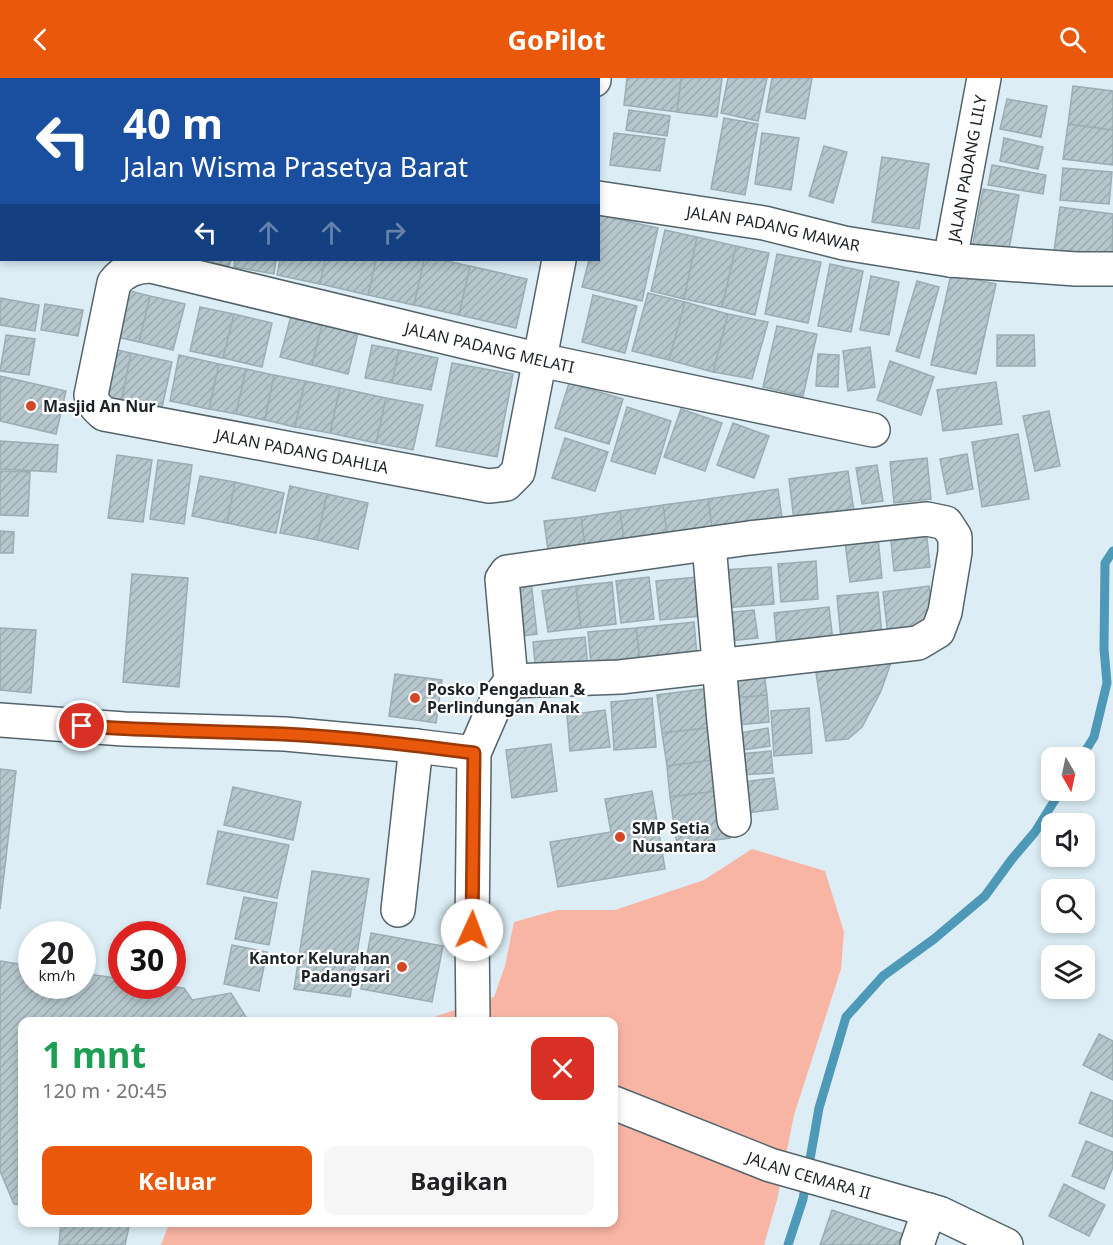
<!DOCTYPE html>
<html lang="id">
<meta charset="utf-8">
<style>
:root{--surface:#fff;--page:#f6f6f6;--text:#202124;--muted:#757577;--accent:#ea580c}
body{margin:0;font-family:"Noto Sans",sans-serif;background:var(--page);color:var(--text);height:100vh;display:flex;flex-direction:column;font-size:22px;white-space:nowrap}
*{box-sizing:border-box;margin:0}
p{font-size:20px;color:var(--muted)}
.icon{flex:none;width:33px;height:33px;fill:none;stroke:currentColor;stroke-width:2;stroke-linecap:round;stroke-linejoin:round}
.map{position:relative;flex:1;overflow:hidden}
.side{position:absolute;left:18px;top:939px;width:600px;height:210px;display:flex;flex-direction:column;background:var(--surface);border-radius:12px;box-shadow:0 3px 9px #0003}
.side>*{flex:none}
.guide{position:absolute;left:0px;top:0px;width:600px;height:183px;box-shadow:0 3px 9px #0003;background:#1a4fa0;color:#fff;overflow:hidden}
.needle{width:39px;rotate:171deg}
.controls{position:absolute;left:1041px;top:669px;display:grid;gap:12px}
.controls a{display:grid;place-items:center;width:54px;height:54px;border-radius:12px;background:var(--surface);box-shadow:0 3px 9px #0003;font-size:30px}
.speed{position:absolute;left:18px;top:843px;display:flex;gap:12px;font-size:30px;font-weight:700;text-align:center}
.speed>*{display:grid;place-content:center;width:78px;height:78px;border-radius:50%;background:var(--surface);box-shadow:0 3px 9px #0003;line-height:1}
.speed small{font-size:15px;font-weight:400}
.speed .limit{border:9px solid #d22;background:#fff;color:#111}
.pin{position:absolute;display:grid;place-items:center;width:51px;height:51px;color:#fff;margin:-26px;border:3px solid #fff;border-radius:50%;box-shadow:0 2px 6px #0007}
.me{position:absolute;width:66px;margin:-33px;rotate:2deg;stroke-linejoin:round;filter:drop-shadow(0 0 4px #0008)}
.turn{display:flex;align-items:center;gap:21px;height:126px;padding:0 24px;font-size:27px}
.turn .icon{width:78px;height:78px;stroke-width:2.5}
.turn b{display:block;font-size:42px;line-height:51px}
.lanes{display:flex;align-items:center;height:57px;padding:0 24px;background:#0003;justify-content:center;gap:30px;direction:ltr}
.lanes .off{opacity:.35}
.round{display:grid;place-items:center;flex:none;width:63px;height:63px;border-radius:12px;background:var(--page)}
.head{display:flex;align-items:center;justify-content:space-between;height:102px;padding:0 24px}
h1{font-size:36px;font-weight:700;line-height:45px;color:#1e9e55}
.cta{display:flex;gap:12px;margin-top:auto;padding:12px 24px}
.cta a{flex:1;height:69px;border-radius:12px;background:var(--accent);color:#fff;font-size:24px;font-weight:700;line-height:69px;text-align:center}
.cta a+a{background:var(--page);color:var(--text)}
header{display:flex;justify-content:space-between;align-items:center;height:78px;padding:0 24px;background:var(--accent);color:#fff;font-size:27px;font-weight:700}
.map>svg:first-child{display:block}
.grass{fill:#f9b5a4}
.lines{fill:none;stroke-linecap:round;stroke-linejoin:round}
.stream{stroke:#4d99b7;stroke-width:9}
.building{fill:url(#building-hatch);stroke:#9bacb3;stroke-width:1.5}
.minor-casing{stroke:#55646b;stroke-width:36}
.minor{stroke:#fff;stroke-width:33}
.route-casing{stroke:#983908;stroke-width:15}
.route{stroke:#ea580c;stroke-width:10}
.poi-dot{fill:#d24826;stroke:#fff;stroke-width:2}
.labels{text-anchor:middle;stroke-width:4.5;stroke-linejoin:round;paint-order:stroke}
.street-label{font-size:16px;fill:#1c2225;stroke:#fff}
.poi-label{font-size:16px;font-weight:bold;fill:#1c2225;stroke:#fff;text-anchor:start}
</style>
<header><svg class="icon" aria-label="back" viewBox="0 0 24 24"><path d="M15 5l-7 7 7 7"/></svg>GoPilot<svg class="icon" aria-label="search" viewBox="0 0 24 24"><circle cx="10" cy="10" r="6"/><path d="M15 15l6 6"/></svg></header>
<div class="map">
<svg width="1113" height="1167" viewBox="0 0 1113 1167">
<defs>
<pattern id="building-hatch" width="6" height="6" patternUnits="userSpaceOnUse" patternTransform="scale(1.5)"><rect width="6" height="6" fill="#b5c6cd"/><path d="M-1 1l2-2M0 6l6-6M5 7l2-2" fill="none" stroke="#9baab0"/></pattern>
</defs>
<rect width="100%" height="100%" fill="#dcedf5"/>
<path class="grass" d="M752 771 825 793 844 854 841 891 794 1037 777 1122 764 1167H161L169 1146 171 1145 614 1144V944L422 943 494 919 505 888 514 844 557 832H615L704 802Z"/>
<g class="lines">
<path class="stream" d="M1081 680 1094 659 1107 605 1104 571 1105 485 1113 473
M788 1167 803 1121 819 1030 846 939 883 898 934 861 985 818 1012 781 1035 754 1061 712"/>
</g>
<path class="building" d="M627 0H681L677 34 624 27Z
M681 0H722L717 39 677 34Z
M728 0H767L758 43 721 35Z
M772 0H812L805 41 766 34Z
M1073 8 1113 13V52L1068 46Z
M1007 21 1047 28 1041 59 1000 51Z
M629 32 670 38 667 58 626 52Z
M724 40 758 46 745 117 711 111Z
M1068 46 1113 52V87L1063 81Z
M614 55 665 61 660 93 610 87Z
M762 55 799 60 791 112 755 106Z
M1004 60 1043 69 1038 91 1000 83Z
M824 68 847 74 833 125 809 118Z
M882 79 929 86 919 151 872 144Z
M0 80H2V145H0Z
M992 87 1046 97 1043 116 988 107Z
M1063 90 1112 94 1109 126 1060 122Z
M983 111 1019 117 1008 177 972 171Z
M1060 129 1113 136 1112 181 1054 173Z
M599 137 658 150 642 223 582 209 589 182H598Z
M665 152 697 159 684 221 651 213Z
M697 159 736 168 722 229 684 221Z
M736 168 769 175 755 237 722 229Z
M777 176 821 184 808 245 765 236Z
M199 182H231L229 188Z
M235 182H276L274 196 234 189Z
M280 182H325L320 206 277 197Z
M325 182H376L368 217 320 206Z
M376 182H424L414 227 368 217Z
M424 182H442L470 188 459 237 414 227Z
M830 186 863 193 851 254 818 248Z
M470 188 527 201 516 250 459 237Z
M951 196 996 206 976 296 931 287Z
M871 198 899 204 889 257 860 252Z
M917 203 939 209 919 280 896 273Z
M119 210 150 218 139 264 108 257Z
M648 215 685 224 669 282 632 273Z
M593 217 637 228 625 275 582 264Z
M150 218 185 226 173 272 139 264Z
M0 220 39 227 35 253 0 247Z
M685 224 728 236 713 294 669 282Z
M45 226 83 232 78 258 41 252Z
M200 229 234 236 223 280 190 273Z
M234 236 272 245 262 289 223 280Z
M728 236 768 244 752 301 713 294Z
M291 238 322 246 312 287 280 279Z
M322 246 358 255 348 296 312 287Z
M777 248 817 256 803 318 763 309Z
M6 257 35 261 29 297 0 293Z
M997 257H1034L1035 288H997Z
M372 267 399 272 392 305 365 300Z
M104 269 131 275 121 325 93 319Z
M870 269 875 309 848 313 843 273Z
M399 272 438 280 431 312 392 305Z
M131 275 172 284 161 334 121 325Z
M818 276 839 277 838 309 816 308Z
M179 277 219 286 209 331 170 323Z
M890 283 934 299 921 337 877 322Z
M452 285 513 296 497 379 436 368Z
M219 286 246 291 236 336 209 331Z
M246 291 274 297 265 342 236 336Z
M274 297 305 303 295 349 265 342Z
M0 298 66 313 56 356 0 343Z
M305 303 340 310 330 355 295 349Z
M996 304 1002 346 943 353 937 312Z
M569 305 623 321 609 366 555 350Z
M340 310 386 320 376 365 330 355Z
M386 320 423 327 413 372 376 365Z
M627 329 671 343 655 396 611 383Z
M681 331 722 345 705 393 664 379Z
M1049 333 1060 388 1035 393 1023 338Z
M733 345 769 358 754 400 717 387Z
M1018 356 1029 421 982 429 972 364Z
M565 360 608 374 595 413 552 400Z
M0 363 58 367 56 394 0 391Z
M967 376 973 411 947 416 940 381Z
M117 377 152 382 143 444 108 440Z
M927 380 931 421 894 425 890 384Z
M158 382 192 387 184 446 150 441Z
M877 387 883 423 862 426 856 390Z
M0 393 30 394 28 438 0 437Z
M848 393 854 433 794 442 789 401Z
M200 398 235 404 227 445 192 438Z
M235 404 284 415 276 455 227 445Z
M290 408 327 416 317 462 280 455Z
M778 411 783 447 713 456 708 421Z
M327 416 368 425 358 471 317 462Z
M708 421 713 456 668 463 663 427Z
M663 427 668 463 625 469 620 433Z
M620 433 625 469 586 474 581 439Z
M581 439 586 474 549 479 544 443Z
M926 450 930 489 894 493 890 454Z
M0 453 14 454 13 475H0Z
M878 460 882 500 850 504 845 464Z
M816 483 818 521 781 524 778 486Z
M771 489 774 526 724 530 721 492Z
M132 496 188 500 179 609 123 604Z
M708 498 712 537 660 542 656 503Z
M649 499 654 541 621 545 616 503Z
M531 503 537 556 513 559 507 506Z
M612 504 616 546 581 550 576 508Z
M576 508 581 550 548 554 542 513Z
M929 508 935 552 888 557 883 514Z
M878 514 882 558 841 562 837 518Z
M829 529 833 563 777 568 774 535Z
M754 532 758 560 728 563 725 535Z
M694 544 697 577 640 582 636 550Z
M0 550 36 552 31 615 0 612Z
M636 550 640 582 591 587 588 554Z
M585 559 588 591 536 596 533 564Z
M894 576 881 613 862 649 848 661 826 663 815 588Z
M764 595 767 617 734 620 731 598Z
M395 596 442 602 436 645 389 638Z
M710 610 715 649 662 655 657 617Z
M767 617 769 644 737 647 734 620Z
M652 620 656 669 614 672 611 624Z
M809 630 812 675 774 678 771 633Z
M605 632 610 669 570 673 567 637Z
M715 649 720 681 667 688 662 655Z
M768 650 770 668 736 673 733 656Z
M551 666 557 713 512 720 506 672Z
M771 673 773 695 741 697 739 676Z
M720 681 724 712 670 719 667 688Z
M0 691 16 693 0 831Z
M774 700 778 731 740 736 736 705Z
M233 709 301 724 293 762 224 747Z
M724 712 730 760 677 767 670 719Z
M652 713 665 791 558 809 550 764 611 754 605 721Z
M218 753 289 767 277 820 207 806Z
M312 793 369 801 350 919 294 911Z
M244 819 277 825 269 867 235 861Z
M371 855 443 868 432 924 361 911Z
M232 867 267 874 259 913 224 906Z
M0 883 32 888V908H82V895L122 901V908H165L184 910 192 922 231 915 249 944H22V1127L14 1126 0 1093Z
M1099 956 1113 963V1002L1083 987Z
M1091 1014 1113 1023V1059L1079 1045Z
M1086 1063 1113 1074V1089L1104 1111 1072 1098Z
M1064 1106 1105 1127 1089 1158 1049 1138Z
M832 1132 912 1159 909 1167H820Z
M61 1144H130L125 1167H59Z"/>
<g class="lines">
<defs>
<g id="minor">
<path d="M118 2V0"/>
<path d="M342 2 343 0"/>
<path d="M594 2V0"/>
<path id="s1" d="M598 120 764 145 844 165 950 182 1076 191H1113"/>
<path id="s2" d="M559 182 518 394 506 406 489 408 104 336C97 330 93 326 91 317L114 205C123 193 136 188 151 188L540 282 873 352"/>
<path id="s3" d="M950 182 984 0"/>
<path d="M709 466 724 644 734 742"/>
<path d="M0 642 124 651 285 656 416 668 474 675"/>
<path d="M398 832 416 668"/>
<path d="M473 944 472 852 474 675 497 622 511 603 620 599 918 565 938 553 945 534 955 474V459L946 445 927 441 749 460 507 494 502 501 511 603"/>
<path id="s4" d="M614 1025 770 1087 939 1135 1006 1167"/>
<path d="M917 1167 929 1132"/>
</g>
</defs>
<use href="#minor" class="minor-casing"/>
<use href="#minor" class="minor"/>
</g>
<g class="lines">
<defs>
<path id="route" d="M82 648C149 653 216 653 283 656 347 659 411 667 474 675L472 852"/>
</defs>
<use href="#route" class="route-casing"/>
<use href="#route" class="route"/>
</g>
<g class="poi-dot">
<circle cx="31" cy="328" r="6"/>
<circle cx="415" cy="620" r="6"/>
<circle cx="620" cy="759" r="6"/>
<circle cx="402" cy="889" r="6"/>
</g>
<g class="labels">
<g class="street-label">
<text dy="6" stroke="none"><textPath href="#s3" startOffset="93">JALAN PADANG LILY</textPath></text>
<text dy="6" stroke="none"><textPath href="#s1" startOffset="178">JALAN PADANG MAWAR</textPath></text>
<text dy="6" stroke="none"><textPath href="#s2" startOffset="1170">JALAN PADANG MELATI</textPath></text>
<text transform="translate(302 373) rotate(11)" y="6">JALAN PADANG DAHLIA</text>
<text dy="6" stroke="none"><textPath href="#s4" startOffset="208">JALAN CEMARA II</textPath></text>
</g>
<g class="poi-label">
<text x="43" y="334">Masjid An Nur</text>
<text x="427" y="617">Posko Pengaduan &amp;<tspan x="427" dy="18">Perlindungan Anak</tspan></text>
<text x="632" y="756">SMP Setia<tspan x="632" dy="18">Nusantara</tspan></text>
<text x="390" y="886" text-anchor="end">Kantor Kelurahan<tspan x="390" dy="18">Padangsari</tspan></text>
</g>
</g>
</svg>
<div class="controls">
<a><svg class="needle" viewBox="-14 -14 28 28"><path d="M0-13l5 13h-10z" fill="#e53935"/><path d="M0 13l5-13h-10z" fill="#757577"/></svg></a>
<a><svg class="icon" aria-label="sound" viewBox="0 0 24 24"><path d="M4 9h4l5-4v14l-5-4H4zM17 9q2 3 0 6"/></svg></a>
<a><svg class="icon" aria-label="search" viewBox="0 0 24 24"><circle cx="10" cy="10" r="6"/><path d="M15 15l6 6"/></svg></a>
<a><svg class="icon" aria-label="layers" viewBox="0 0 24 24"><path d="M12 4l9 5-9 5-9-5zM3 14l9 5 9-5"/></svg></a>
</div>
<div class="speed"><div>20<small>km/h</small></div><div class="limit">30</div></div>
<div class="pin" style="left:82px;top:648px;background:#d93025"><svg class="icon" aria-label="arrive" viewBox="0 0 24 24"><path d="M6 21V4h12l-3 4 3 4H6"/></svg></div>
<svg class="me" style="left:472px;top:852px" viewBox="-20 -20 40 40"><circle r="19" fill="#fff"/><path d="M0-13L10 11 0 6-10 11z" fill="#ea580c"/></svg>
<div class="guide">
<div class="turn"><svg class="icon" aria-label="left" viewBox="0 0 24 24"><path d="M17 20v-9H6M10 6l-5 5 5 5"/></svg><div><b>40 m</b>Jalan Wisma Prasetya Barat</div></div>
<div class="lanes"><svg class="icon" aria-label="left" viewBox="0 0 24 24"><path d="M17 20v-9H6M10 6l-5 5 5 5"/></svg><svg class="icon off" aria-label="ahead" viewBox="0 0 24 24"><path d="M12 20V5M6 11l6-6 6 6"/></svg><svg class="icon off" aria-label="ahead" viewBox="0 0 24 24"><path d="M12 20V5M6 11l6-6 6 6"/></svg><svg class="icon off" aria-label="right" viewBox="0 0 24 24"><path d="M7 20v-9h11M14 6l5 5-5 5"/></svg></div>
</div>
<section class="side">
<div class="head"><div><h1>1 mnt</h1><p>120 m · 20:45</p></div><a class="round" style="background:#d93025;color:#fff"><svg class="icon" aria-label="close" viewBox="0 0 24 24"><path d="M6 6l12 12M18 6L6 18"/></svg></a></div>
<div class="cta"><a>Keluar</a><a>Bagikan</a></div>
</section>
</div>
